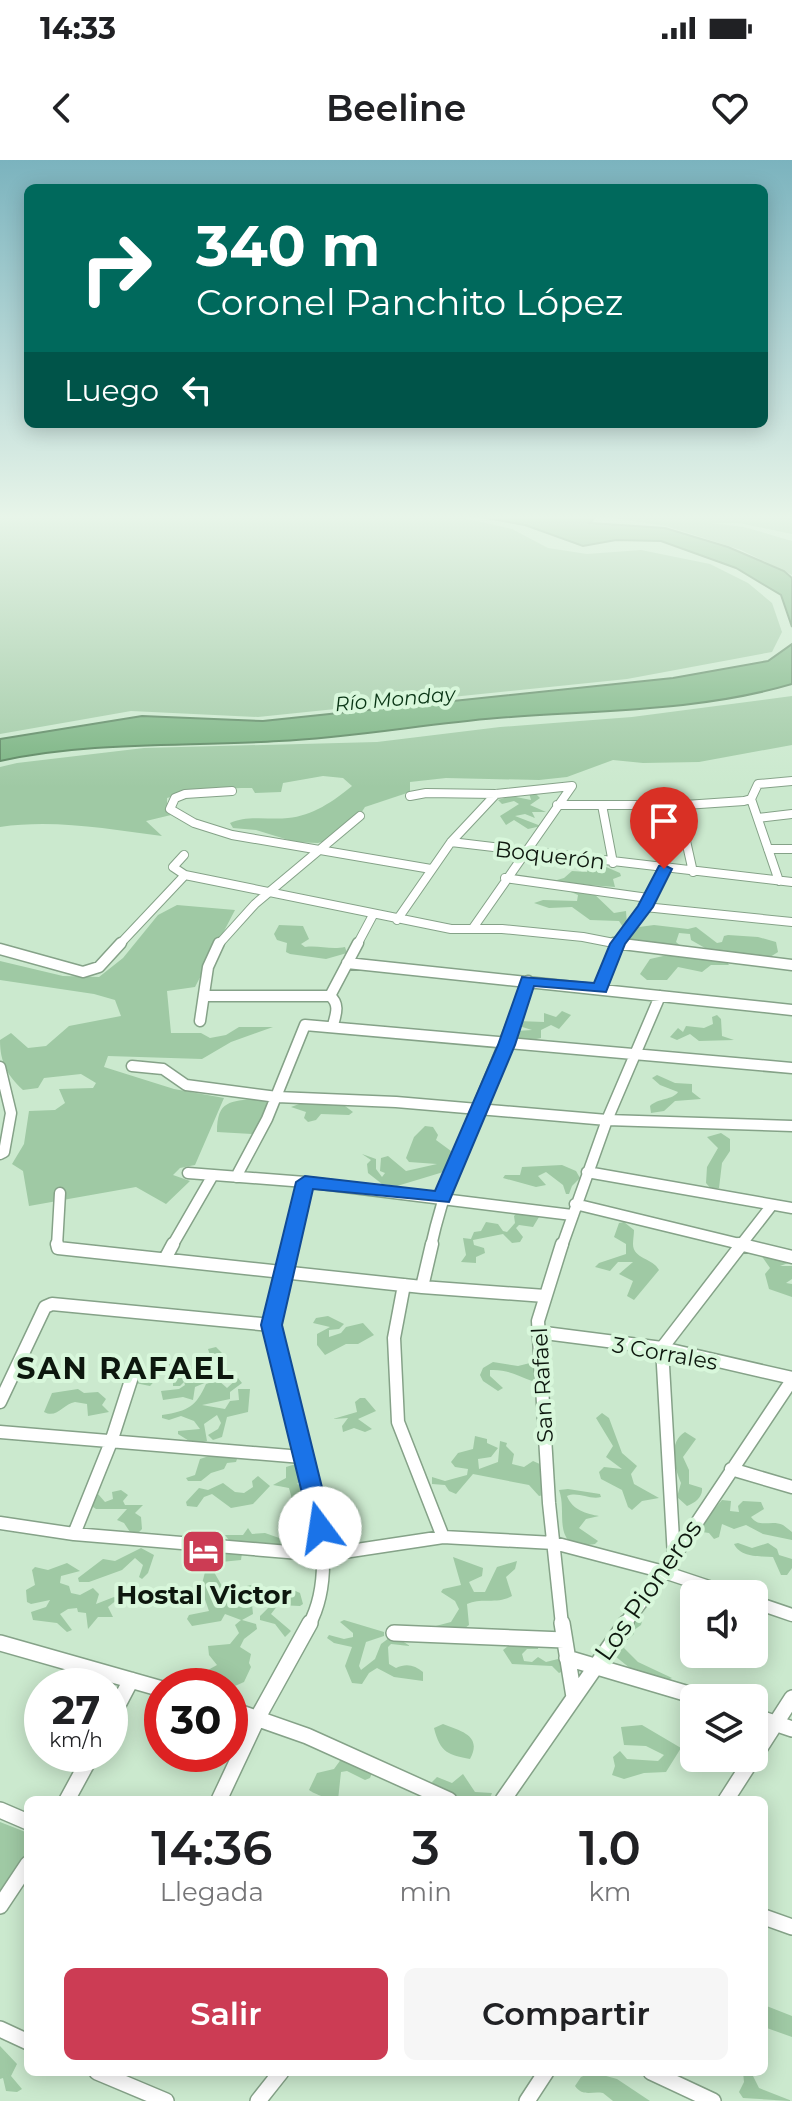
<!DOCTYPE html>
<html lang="es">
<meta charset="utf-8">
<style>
:root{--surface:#fff;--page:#f6f6f6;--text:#202124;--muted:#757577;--accent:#cc3c54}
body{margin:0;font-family:Montserrat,sans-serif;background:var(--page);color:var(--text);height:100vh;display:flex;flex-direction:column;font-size:30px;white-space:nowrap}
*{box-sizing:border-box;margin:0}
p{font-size:26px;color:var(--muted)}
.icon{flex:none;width:44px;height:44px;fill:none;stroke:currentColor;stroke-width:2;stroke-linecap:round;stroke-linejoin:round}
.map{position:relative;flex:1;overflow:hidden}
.sheet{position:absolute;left:24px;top:1636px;width:744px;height:280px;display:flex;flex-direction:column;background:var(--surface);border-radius:12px;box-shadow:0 4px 20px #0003}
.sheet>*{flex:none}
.top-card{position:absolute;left:24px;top:24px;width:744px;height:244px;border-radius:12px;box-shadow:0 4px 20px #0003;background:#00695c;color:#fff;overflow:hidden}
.tools{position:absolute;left:680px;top:1420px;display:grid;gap:16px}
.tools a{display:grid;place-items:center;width:88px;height:88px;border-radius:12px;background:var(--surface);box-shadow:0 4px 20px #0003;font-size:40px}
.speed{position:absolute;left:24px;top:1508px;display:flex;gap:16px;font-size:40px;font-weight:700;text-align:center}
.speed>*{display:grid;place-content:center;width:104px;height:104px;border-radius:50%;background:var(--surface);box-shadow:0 4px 20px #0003;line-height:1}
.speed small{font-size:20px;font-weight:400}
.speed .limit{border:12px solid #d22;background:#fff;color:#111}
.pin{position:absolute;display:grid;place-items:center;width:68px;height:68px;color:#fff;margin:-82px -34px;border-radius:50% 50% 50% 0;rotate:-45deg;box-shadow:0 0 8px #0007}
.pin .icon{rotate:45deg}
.me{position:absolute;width:88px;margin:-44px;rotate:346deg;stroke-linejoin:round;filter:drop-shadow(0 0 6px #0008)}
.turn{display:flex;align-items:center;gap:28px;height:168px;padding:0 40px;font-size:36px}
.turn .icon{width:104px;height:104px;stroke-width:2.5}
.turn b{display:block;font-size:56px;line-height:68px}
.then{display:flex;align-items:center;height:76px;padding:0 40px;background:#0003;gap:16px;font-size:30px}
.eta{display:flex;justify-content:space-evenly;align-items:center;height:136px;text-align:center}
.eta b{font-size:48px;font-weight:600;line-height:56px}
.button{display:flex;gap:16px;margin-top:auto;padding:16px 40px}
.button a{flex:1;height:92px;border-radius:12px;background:var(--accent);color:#fff;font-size:32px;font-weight:600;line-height:92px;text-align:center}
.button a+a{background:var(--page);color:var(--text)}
.status{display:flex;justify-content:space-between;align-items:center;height:56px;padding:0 40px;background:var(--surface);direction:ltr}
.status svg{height:22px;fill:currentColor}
header{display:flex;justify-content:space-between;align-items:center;height:104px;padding:0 40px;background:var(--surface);font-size:36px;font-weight:600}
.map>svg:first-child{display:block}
.green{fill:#9fc9a4}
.water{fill:#78b280;stroke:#58845e;stroke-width:2}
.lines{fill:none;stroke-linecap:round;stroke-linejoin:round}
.minor-far3-casing{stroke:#85a288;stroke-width:10}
.minor-far2-casing{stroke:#85a288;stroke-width:13}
.minor-far1-casing{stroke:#85a288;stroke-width:15}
.minor-casing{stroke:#85a288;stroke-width:18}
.minor-far3{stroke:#fff;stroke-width:8}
.minor-far2{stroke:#fff;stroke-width:10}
.minor-far1{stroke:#fff;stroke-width:12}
.minor{stroke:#fff;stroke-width:15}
.route{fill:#1a73e8;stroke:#114b97;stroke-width:2}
.labels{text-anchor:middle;stroke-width:8;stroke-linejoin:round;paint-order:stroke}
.far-water-label{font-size:20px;font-style:italic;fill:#083414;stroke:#d8f7db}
.street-label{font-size:22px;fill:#0d170e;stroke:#d8f7db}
.near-street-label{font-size:26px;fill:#0d170e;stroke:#d8f7db}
.near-poi-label{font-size:26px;font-weight:bold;fill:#0d170e;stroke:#d8f7db}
.district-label{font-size:30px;font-weight:bold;letter-spacing:2px;fill:#0d170e;stroke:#d8f7db}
</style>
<div class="status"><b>14:33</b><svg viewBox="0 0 49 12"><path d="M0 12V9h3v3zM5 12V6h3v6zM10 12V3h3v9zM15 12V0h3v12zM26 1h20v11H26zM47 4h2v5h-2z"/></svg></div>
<header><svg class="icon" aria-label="back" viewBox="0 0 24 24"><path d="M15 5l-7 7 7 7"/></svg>Beeline<svg class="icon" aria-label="heart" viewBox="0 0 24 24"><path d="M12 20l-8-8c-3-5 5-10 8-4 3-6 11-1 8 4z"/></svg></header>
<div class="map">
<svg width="792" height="1941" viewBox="0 0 792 1941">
<rect width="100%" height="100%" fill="#cbe9ce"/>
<path class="green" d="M0 355H451L512 369 548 388 587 394 641 390 710 404 748 423 772 443 782 472 772 492 627 519 258 557 131 551 0 574Z
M594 355H792V374L739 363H710L744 367 792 381V415L741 390 666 366Z
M792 536V585L699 602 643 603 613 600 567 617 539 620 446 618 410 622V632L365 647 355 662 329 680 318 683 295 682 256 670 233 668 230 663C247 655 270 660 288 658 312 656 334 641 352 626L343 618 323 616 283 623 281 632 255 633 252 628C223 628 194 630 167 638V651L171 655 146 661 162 676C108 669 54 659 0 667V607L17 603 144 588 377 582 500 567 632 557Z
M534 632 540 638 530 645 546 652H532L535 658 525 654 515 656 541 666 528 669 514 660 506 665 500 656 519 644 514 641 502 644 498 640 511 636 531 640 529 633Z
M597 703 620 713 621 716 613 719 615 727 550 722 564 718 572 711 587 712 589 706Z
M575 730 592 732 614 753 626 751 627 765 623 767 619 761 590 760 572 747 549 748 534 743 543 740 577 741 578 735 571 732Z
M177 745 235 750 195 827 167 831 171 873H201L210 878 226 875 239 867H273L231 882 202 899 108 896 104 907 174 929 224 938 195 1005 180 1008 173 1015 190 1021 166 1044 136 1027 29 1046 23 1011 12 1004 24 984 29 951 55 950 65 943 59 929 93 928 96 923 81 914 44 918 38 928 23 930C7 915 0 902 0 880L11 873 28 888 46 886 69 866 121 856 115 840 94 834 0 820V801L63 816 99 817 123 798 158 755Z
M279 765 303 766 309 779 301 784 305 787C319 785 330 790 345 787L347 793 326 799 290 794 286 792 287 783 277 780 274 774Z
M654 765 688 769 696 767 717 783 722 782 724 776 728 775 758 777 776 782 778 792 767 799 712 792 691 780 690 774 679 773 676 782 683 788 695 787 697 791 626 780 639 767Z
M672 794 727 802 729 805H711L702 812 678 807 667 820H647L640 814 650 799Z
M562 851 571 855 559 869 551 865 541 870V878L528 881 518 878 516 871 532 870 519 866 518 861 544 862V853L556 857Z
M717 855 721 859 722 876 734 880 699 881 690 874 677 880 670 877 678 868 683 872 686 866 704 868 713 864 712 857Z
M657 915 675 923 692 924V932L701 939 675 941 664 951 651 953 650 946C658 938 673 940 678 932L660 925 652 918Z
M257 938 268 943 266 952 261 958 264 967 252 974 217 972C217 939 231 942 257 938Z
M302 943 345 946 353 952 349 955 321 954 316 960 308 962 304 958 306 952 291 947Z
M425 966 433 967 438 975 436 980 451 991 450 1010 397 1026 382 1024 368 1013 367 1004 371 1000 362 994 376 999V1009L382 1017 385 1013 380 1011 381 998 388 996 406 1011 437 1004 409 1002 406 998 414 977Z
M721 973 730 979V991L722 1003 719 1028 712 1030 706 1023 707 1007 718 988 707 977Z
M562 1005 576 1011 580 1018 572 1026 569 1034H566L563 1025 546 1012 538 1016 546 1025 536 1027 503 1018 505 1015H520L522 1007Z
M518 1052 539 1057 533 1067 519 1065 516 1068 523 1077 520 1082 512 1083 503 1074 473 1080 474 1085 484 1088 485 1093 476 1097V1103L461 1102 466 1095 463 1078 471 1079 474 1072 481 1071 486 1062 498 1064 503 1071 507 1072 515 1063 514 1056Z
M624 1062 634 1070C634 1075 633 1079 633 1084 633 1099 653 1098 659 1110L634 1140 627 1136 633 1121 619 1114 633 1102H618L610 1111 595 1107 599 1103 626 1094V1084L614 1077 619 1063Z
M761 1095 791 1102 780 1106H792V1119L786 1123 792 1124V1137L769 1129 765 1114 770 1108Z
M328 1156 344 1164 339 1169 329 1170V1177L341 1173 346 1167 363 1163 374 1175 358 1184H346L325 1195 317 1185V1174L330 1167 313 1163 316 1158Z
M216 1187 223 1194 225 1207 216 1213 214 1219 195 1227 193 1240 183 1237 163 1240 161 1231 179 1229 185 1225 184 1222 180 1226H173V1215L162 1213 150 1226 135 1223 137 1217 148 1212 151 1203 164 1202 192 1208 201 1197 204 1198 200 1206 205 1209 212 1201 208 1189Z
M493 1202 518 1206 530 1203 536 1211V1220L532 1221C516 1215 506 1209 490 1210V1216L503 1228 498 1231 483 1221 480 1215 483 1208Z
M238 1218 242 1223 230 1232V1239L202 1245 225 1249 230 1241 239 1240 238 1229H250L248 1252 227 1257 222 1277 213 1280 208 1275 218 1269 221 1263 217 1255 204 1264 207 1281 194 1284 178 1274V1271L200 1269 194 1261 181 1256 169 1260 162 1258V1255C189 1251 196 1246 206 1224L218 1220 227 1228Z
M78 1229 84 1233 98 1232 106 1239 102 1245 109 1252 88 1256 87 1244 75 1242C63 1244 57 1259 44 1252L52 1233Z
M360 1238H365L376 1251 358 1259 372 1269 365 1272 354 1268 343 1272 342 1266 348 1258 333 1259 357 1252 355 1242Z
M602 1253 609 1258 622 1293 637 1306 631 1314 634 1324 659 1338 642 1341 632 1350 628 1347 622 1330 601 1319 599 1312 604 1307 622 1309 606 1297 613 1286 596 1258Z
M685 1272 696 1279 683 1297 689 1310V1324L702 1328C703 1337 695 1343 687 1346L677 1337 681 1323C674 1307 668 1282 685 1272Z
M475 1276 487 1279V1283L498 1288 491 1297 478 1299 479 1309 498 1302 500 1281 507 1283 506 1286 514 1294 512 1304 524 1307 533 1301 542 1305 543 1335 539 1336 529 1325 473 1314 456 1334 449 1331 445 1325 432 1324V1317L445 1321 467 1315 468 1309 455 1307 451 1302 458 1293 473 1289Z
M212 1295H233L237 1299 236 1302 227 1303 224 1309 211 1313 201 1321H188L186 1318 195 1315 200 1299Z
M296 1304 301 1320 297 1324 308 1327 311 1354 294 1347 289 1328 273 1325 286 1318V1307Z
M258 1316 270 1326 253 1344 231 1348 212 1334 204 1337 197 1347 187 1346 186 1342 199 1328 208 1330 223 1323 235 1332 244 1333 253 1327 252 1321Z
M568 1329 600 1334 601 1337C589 1340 578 1331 567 1336 572 1350 587 1354 599 1356L586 1359 579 1368 598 1381 595 1384C549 1392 568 1353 559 1330Z
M121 1330 128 1335 123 1341 125 1345H143L135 1353 141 1357 142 1369 139 1372H130L124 1363 117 1360 127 1349H96L93 1347V1340L98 1334 105 1342 113 1339 112 1332Z
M722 1340 731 1341 730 1351 739 1352 738 1346 743 1341 761 1342 764 1349 751 1357C760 1369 771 1359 783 1365L792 1372V1380L763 1374 746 1365 734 1369 722 1364 719 1377 714 1379 709 1373 696 1371Z
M248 1368 252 1374 265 1373 282 1379 315 1369 318 1389 231 1383 225 1375H243Z
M738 1383 752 1388 768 1383 777 1389 779 1395 792 1399V1408L787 1415H781L773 1397C760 1396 741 1398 734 1384Z
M141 1388 154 1395 148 1413 142 1419 139 1417 143 1405 135 1398 122 1410 89 1422H79L78 1418 103 1399 115 1401Z
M215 1390 242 1393 241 1400 221 1402 214 1412 230 1440 243 1434 247 1426 256 1424 251 1435 253 1454 242 1460 256 1464 257 1469 244 1479 240 1487 251 1494 249 1503 251 1507 244 1522 235 1526 224 1517 209 1514 208 1510 217 1505 209 1495 208 1486 230 1484 239 1473 235 1465 241 1460 225 1454 221 1461 192 1466 187 1459 189 1455 209 1451 201 1428 209 1396Z
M453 1397 483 1408 482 1416 469 1422 474 1432H485L497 1407 517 1401 515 1409 506 1417 512 1436C496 1445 482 1437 467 1444L469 1465 461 1471 432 1467 451 1462 459 1449 455 1441 441 1432 443 1429 461 1425Z
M67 1403 80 1411 61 1416 60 1423 69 1426 71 1433 80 1435 93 1428 99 1434 96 1444 114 1437 118 1439 108 1447 113 1457H98L88 1469 86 1453 78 1452 77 1448 68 1449 60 1454 72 1470 67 1472 57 1463 33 1460 31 1452 46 1447 50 1440 31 1444 27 1442 26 1430 35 1425 32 1410 35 1407 48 1410Z
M289 1428 300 1433 303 1444 300 1446 278 1445 271 1454 291 1471 285 1477 275 1464 260 1460V1456C270 1447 277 1436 289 1428Z
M640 1455 643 1457 641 1465 634 1470V1474L627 1480 624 1488 638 1502 672 1518 668 1520 636 1513 610 1492Z
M344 1460 384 1472V1476L366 1482 359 1506 361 1510 375 1499 381 1484 389 1478 399 1479 410 1486 391 1484 388 1487 389 1504 396 1508C406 1503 415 1505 423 1512V1521L394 1517 377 1508 369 1513 362 1524 352 1523 345 1506 352 1487 334 1483 327 1478 329 1475 344 1479 353 1477V1473L340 1462Z
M512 1483 538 1485V1489H527L522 1494 524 1501 532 1502 538 1497 546 1502 558 1499 565 1510 559 1513 552 1506 512 1504 503 1490Z
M443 1564C460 1571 483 1575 470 1599 449 1595 440 1593 434 1568Z
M642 1565 681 1588 666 1612 644 1613 624 1619 612 1615 615 1606 613 1597 620 1591 627 1599 658 1601 664 1595 646 1586 624 1585 621 1567Z
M342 1598 372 1613 370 1618 365 1620 347 1611 341 1612 338 1640C331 1640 314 1634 309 1630L317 1613 334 1609Z
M463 1614 475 1632 492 1633 490 1638C467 1641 454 1636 434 1627L432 1622 437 1617 452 1623Z
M0 1662 28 1673V1690L0 1735Z
M764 1845 792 1856V1877L764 1867Z
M0 1886 17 1904 11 1916 22 1929 17 1932 6 1931 3 1918 0 1919Z
M592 1912 617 1919 650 1941H613L603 1933C591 1931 583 1937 575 1926L581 1917Z
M743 1912H751L759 1928 792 1941 743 1938 739 1932 744 1922Z"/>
<path class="water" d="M470 355H589L595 357 590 363 665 368 728 387 784 411 792 418V467L781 435 736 408 661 381 616 380 583 386 525 365Z
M792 484V524C697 552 595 550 497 558 424 564 351 578 279 581 185 587 92 581 0 601V579L142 556 263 561 673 518 768 501Z"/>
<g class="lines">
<defs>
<path id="minor-far3" d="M232 631 185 634 175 638 170 649 194 663 232 675 431 709
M410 636 426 633 496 634 572 626 473 768
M751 639 779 721
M557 645H685L744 641 751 639 758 624 792 621
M602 645 613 703
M678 645 693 712
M758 658 792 654
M451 682 792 722
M768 689H792
M184 695 173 707 185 715 451 769H502L583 777 624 785
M505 718 648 738
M645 747 792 762
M397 760 451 682 496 634
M119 785 185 715
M218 785 255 744 360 656
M357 785 373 755
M618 785 645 747 664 709"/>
<path id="minor-far2" d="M614 783 792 805
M0 789 83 812 99 807 121 783
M347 803 792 850
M600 829 619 783
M206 836H330L358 783
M330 836C340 844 336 854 333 865
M200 861 208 807 219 783
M132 906 163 909 186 925 277 937 396 942 607 960 792 966
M0 907 11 953 4 992 0 994
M587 1012 792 1048
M188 1013 305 1022 572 1055
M236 1017 267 959 305 865 792 908
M575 1044 748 1086
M57 1086 60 1033
M172 1086 213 1015
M290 1086 305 1022
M431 1086C451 995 497 910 528 821
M562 1086 607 960 660 836
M740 1086 772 1045"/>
<path id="minor-far1" d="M57 1084 58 1088 422 1127 545 1136
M290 1084C286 1104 270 1150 272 1168 281 1253 353 1385 309 1465
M562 1084 538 1161 549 1343 562 1465
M739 1084 792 1097
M165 1099 173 1084
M404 1125 394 1178 398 1262 443 1377
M422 1127 432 1084
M537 1172 662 1188 792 1218
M0 1242 45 1147 52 1144 271 1165
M0 1272 302 1297
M731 1309 792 1327
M0 1363 74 1374 324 1395 443 1377 554 1383 664 1412 730 1434
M74 1374 111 1282 132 1217
M674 1397 662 1188 742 1084
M754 1442 792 1455
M624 1465 664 1412 792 1220"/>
<path id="minor" d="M562 1463 574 1537
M394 1473 564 1480
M0 1483 162 1529
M567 1498 702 1538
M230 1549 307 1576 449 1640
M754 1556 792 1569
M110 1560 131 1520
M754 1597 792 1538
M67 1640 92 1594
M219 1640 258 1557 310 1463
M503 1640 626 1463
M726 1640 753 1598
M0 1650 28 1662
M0 1746 28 1704
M764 1757 792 1767
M0 1869 28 1882
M97 1912 166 1941
M651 1912 713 1941
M258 1941 281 1912
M527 1941 546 1912"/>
</defs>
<use href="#minor-far3" class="minor-far3-casing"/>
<use href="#minor-far2" class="minor-far2-casing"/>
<use href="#minor-far1" class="minor-far1-casing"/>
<use href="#minor" class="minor-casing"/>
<use href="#minor-far3" class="minor-far3"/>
<use href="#minor-far2" class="minor-far2"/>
<use href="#minor-far1" class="minor-far1"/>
<use href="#minor" class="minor"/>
</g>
<linearGradient id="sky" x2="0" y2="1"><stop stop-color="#7bb3be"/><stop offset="0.57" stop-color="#e8f5e9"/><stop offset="1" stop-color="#e8f5e9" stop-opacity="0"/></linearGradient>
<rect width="792" height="627" fill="url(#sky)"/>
<path class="route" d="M664 705 672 709 653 747 625 784 606 832 534 826 515 885 449 1042 313 1029 282 1165 332 1368 329 1374 320 1377 312 1374 261 1165 296 1022 305 1016 435 1031 498 885 522 817 594 823 610 784 638 746 659 706Z"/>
<defs>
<symbol id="hotel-square" viewBox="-11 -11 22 22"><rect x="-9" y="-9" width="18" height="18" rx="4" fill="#cc3c54" stroke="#d8f7db"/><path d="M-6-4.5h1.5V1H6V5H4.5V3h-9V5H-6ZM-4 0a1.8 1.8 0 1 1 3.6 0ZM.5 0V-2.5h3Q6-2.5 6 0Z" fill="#fff"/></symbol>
</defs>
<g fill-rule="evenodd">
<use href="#hotel-square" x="178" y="1366" width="51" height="51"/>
</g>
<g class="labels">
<g class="far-water-label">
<text transform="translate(395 539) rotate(-5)" y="7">Río Monday</text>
</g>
<g class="street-label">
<text transform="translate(550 695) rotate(7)" y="8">Boquerón</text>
<text transform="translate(665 1193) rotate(10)" y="8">3 Corrales</text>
<text transform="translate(542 1225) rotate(-93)" y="8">San Rafael</text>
</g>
<g class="near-street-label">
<text transform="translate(648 1430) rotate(-55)" y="9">Los Pioneros</text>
</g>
<g class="near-poi-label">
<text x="204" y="1444">Hostal Victor</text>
</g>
<g class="district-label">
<text x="126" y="1219">SAN RAFAEL</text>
</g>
</g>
</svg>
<div class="tools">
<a><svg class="icon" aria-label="sound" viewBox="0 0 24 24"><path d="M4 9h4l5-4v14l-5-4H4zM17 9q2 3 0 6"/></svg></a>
<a><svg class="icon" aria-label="layers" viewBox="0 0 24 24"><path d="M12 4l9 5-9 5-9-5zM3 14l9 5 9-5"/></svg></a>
</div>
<div class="speed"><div>27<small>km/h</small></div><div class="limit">30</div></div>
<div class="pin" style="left:664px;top:709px;background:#d93025"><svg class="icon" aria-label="arrive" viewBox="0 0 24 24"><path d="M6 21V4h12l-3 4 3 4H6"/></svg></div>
<svg class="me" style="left:320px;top:1368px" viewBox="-20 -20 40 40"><circle r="19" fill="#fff"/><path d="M0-13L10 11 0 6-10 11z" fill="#1a73e8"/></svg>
<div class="top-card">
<div class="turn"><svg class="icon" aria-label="right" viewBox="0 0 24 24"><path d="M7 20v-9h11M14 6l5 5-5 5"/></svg><div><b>340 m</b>Coronel Panchito López</div></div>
<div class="then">Luego<svg class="icon" aria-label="left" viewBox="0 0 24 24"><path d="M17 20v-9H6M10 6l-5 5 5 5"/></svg></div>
</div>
<section class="sheet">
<div class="eta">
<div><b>14:36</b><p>Llegada</p></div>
<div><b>3</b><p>min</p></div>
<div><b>1.0</b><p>km</p></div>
</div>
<div class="button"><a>Salir</a><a>Compartir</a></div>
</section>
</div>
